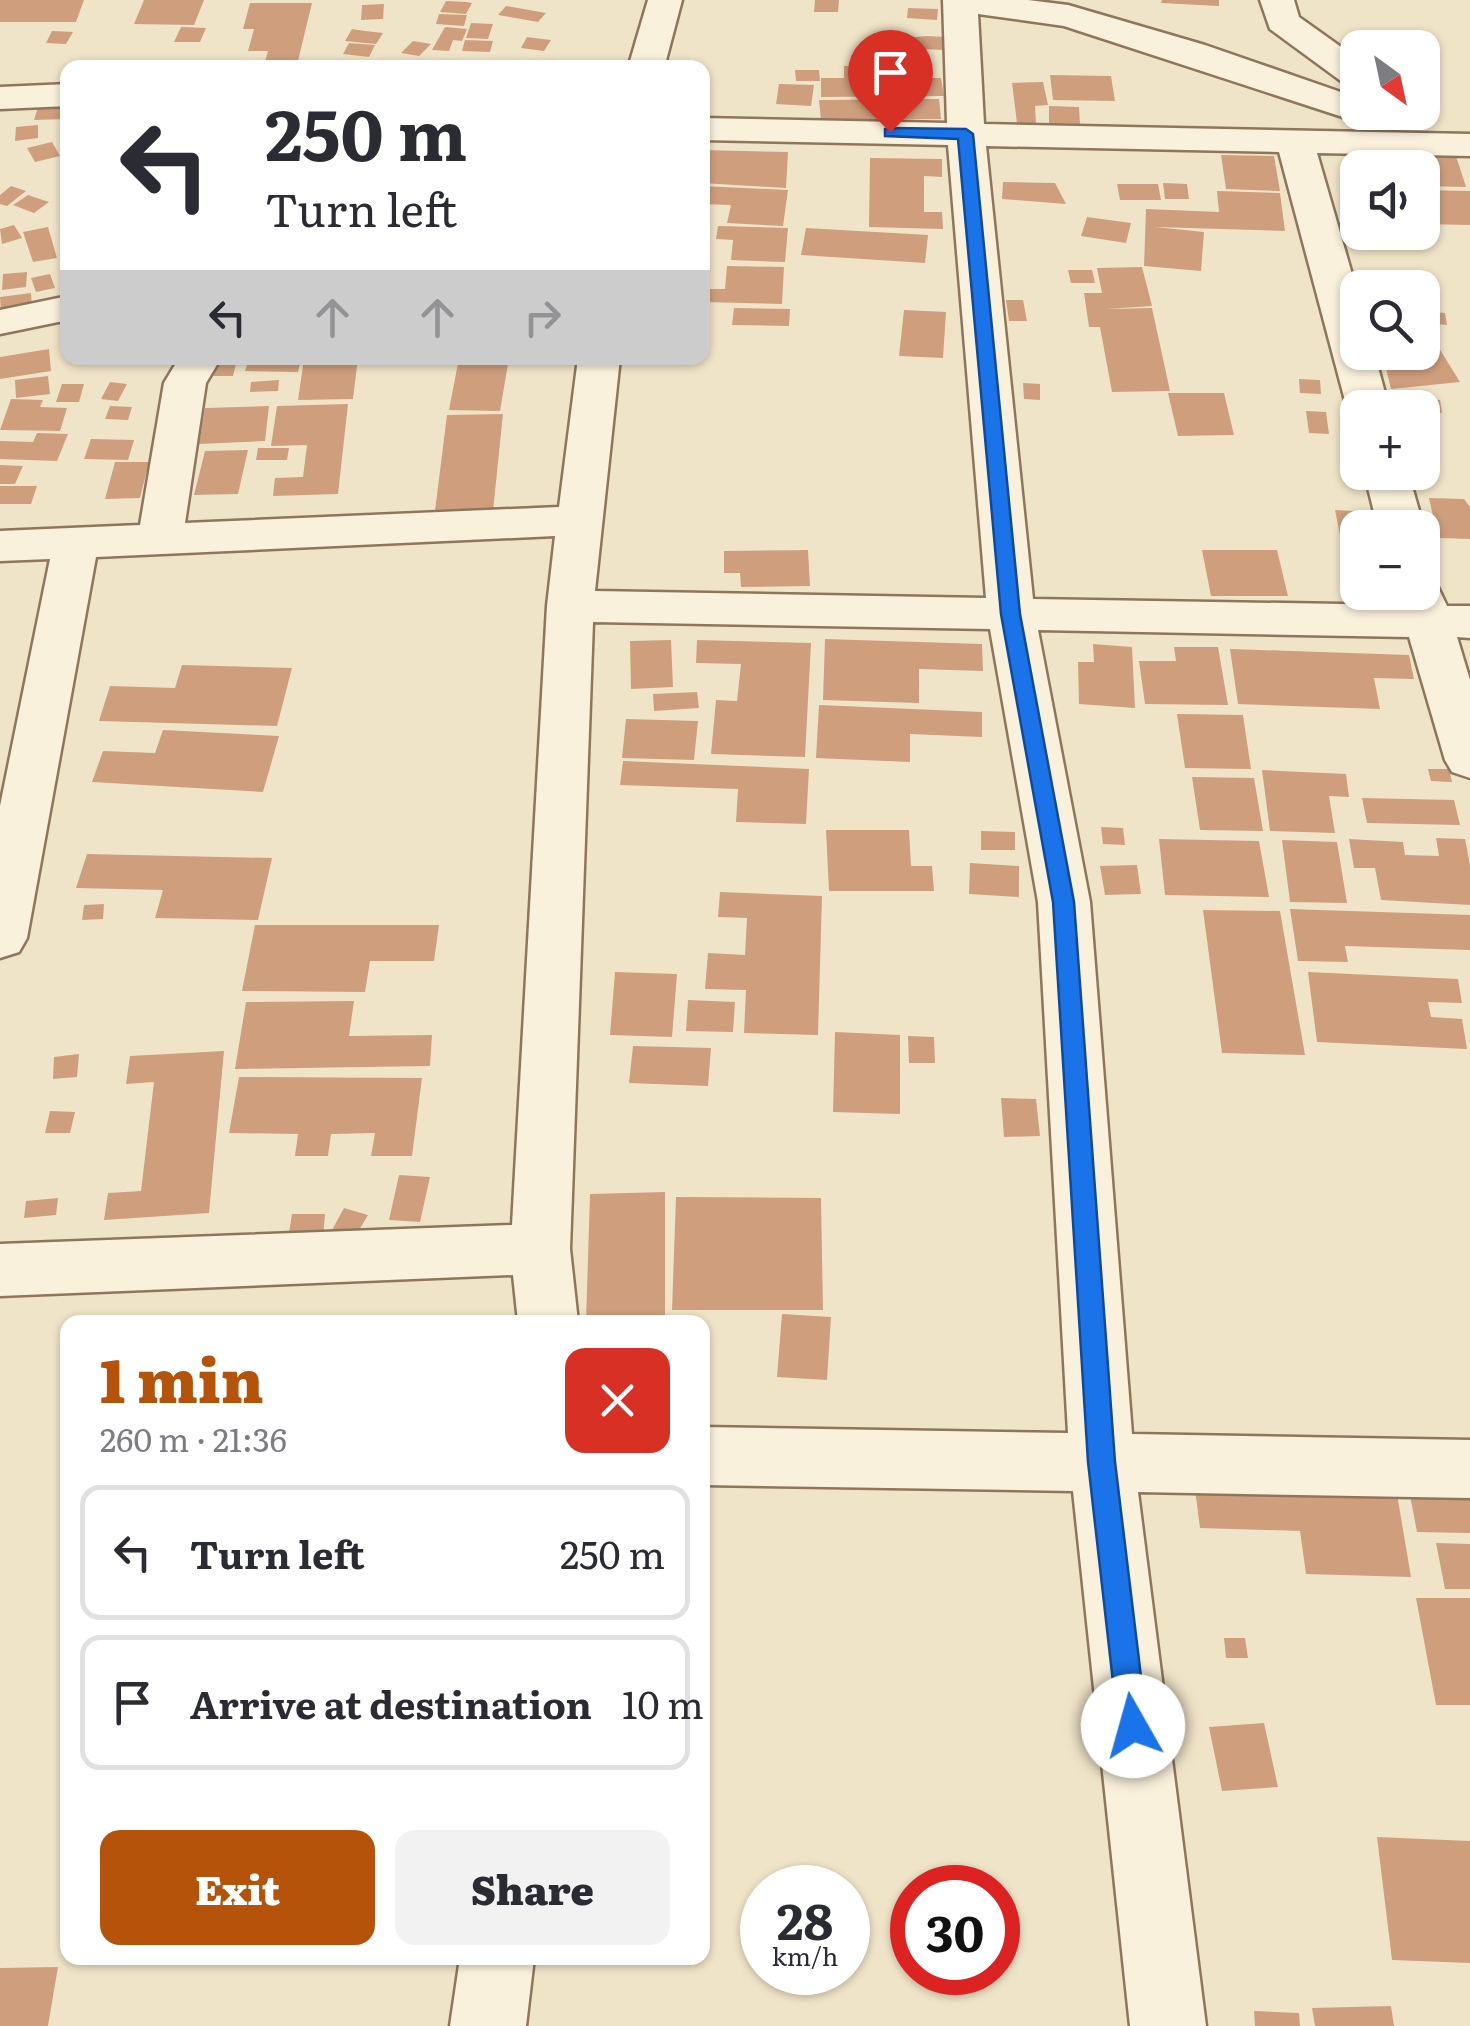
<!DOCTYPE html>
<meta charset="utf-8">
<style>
:root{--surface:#fff;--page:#f2f2f3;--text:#2b2b33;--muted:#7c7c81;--line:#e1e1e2;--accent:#b45309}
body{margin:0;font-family:Literata,serif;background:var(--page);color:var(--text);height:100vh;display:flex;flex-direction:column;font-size:38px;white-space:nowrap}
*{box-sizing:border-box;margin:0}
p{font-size:32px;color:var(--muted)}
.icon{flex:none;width:55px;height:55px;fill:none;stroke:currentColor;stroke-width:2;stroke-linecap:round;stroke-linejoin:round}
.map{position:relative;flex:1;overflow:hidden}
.drawer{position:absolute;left:60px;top:1315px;width:650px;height:650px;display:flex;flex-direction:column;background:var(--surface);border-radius:20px;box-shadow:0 2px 8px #0004}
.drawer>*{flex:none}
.top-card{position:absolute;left:60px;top:60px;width:650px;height:305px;border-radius:20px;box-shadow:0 2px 8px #0004;background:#fff;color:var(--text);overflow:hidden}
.needle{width:65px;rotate:147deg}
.tools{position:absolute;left:1340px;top:30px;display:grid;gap:20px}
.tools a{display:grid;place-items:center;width:100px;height:100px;border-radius:20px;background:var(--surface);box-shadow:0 2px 8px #0004;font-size:50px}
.speed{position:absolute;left:740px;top:1865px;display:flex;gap:20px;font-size:50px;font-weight:700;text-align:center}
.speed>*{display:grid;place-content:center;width:130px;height:130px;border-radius:50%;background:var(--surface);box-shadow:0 2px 8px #0004;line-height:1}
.speed small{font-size:25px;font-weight:400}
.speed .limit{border:15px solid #d22;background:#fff;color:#111}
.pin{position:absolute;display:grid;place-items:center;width:85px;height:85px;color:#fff;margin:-102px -42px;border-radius:50% 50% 50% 0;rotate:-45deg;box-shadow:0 0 10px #0007}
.pin .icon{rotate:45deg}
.me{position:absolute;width:110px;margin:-55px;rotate:353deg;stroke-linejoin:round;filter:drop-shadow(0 0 8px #0008)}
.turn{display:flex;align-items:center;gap:35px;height:210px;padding:0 40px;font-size:45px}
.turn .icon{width:130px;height:130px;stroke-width:2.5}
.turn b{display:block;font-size:70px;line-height:85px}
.lanes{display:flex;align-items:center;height:95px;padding:0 40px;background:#0003;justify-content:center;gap:50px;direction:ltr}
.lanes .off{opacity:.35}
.round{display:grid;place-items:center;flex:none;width:105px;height:105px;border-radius:20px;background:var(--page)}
.overview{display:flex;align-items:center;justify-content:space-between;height:170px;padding:0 40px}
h1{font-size:60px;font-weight:800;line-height:75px;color:var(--accent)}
.primary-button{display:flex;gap:20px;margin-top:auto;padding:20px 40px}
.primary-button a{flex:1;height:115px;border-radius:20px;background:var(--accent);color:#fff;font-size:40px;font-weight:800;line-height:115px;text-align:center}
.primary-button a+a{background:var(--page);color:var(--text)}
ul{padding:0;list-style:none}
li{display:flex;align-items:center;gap:30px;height:135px;margin:0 20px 15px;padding:0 20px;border:5px solid var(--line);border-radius:20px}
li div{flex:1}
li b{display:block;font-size:38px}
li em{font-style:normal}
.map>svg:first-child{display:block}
.building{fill:#cf9f7d}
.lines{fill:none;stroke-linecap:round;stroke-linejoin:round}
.street-casing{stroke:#8d765c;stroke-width:5}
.street{fill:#faf1dc;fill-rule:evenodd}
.route{fill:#1a73e8;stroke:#114b97;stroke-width:2.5}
</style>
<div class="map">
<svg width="1470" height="2026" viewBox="0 0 1470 2026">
<rect width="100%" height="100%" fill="#f0e4c8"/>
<path class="building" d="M0 0H84L76 22H0Z
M144 0H204L194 25 134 24Z
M815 0H839L838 12H814Z
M1162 0H1219V6L1161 3Z
M446 1 466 2 472 3 466 14 440 12Z
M250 3H312L297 65H264L268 51H248L254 29H243Z
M384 4 383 19 361 20 362 5Z
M506 6 546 13 538 22 498 15Z
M908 8 938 9 937 20 907 18Z
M439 14 467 15 464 26 436 24Z
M471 23 493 24 488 39 466 38Z
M181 27 206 28 200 42H174Z
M445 27 467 29 462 41 453 40 449 51 432 50Z
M352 29 365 31 383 33 376 44 345 41Z
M52 31 73 32 66 44 46 43Z
M927 36 945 37 944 50 904 48 905 38Z
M527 37 551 40 544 51 521 48Z
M872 38 898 39 897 52 920 53V64L883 63V51H871Z
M465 40 493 41 490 52 462 51Z
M413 41 431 44 419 56 401 53Z
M349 43 375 45 369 57 343 54Z
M844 66H861L863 78H941L944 96 821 97V78H844Z
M882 67H910L911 76 884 77Z
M795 70H819L820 81H796Z
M1050 75 1111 76 1115 101 1053 100Z
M1043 82 1048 105 1035 106 1036 124 1017 123 1012 83Z
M779 84 814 85 811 106 776 104Z
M939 99 941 119 821 120 819 100Z
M39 104H68L66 119 34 120Z
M1049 106 1079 107 1080 124 1049 123Z
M38 125V138L15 141 16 127Z
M52 142 60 156 35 162 27 148Z
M702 150 788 152 786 188 702 183Z
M1360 152 1455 153 1466 187 1422 186V168H1364Z
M1221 155 1274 156 1280 191 1226 189Z
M870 158 942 159V177L924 176V212H942L943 229 869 227Z
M1003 182 1055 183 1066 204 1002 199Z
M1163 183 1187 184 1189 199H1165Z
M1117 184H1158L1161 200H1120Z
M11 186 26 191 7 206 0 204V195Z
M702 186 788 190 783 226 727 223 731 205 702 204Z
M1422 190 1470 191V225L1422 224Z
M1217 191 1280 193 1285 231 1155 227 1204 232 1201 271 1144 266 1146 209 1219 212Z
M28 195 49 202 34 213 13 205Z
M1087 217 1131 223 1126 243 1081 236Z
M14 225 22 238 2 244 0 229Z
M718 226 788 228 785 262 731 260 733 240 716 239Z
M48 227 57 258 33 262 23 232Z
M806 228 928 235 925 263 801 255Z
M727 266 784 267 782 304 702 302V289H725Z
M1142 267 1152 306 1106 309 1152 308 1170 391 1112 392 1100 327H1089L1084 293H1102L1097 268Z
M1068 270H1092L1095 283H1071Z
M27 272 26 287 2 290 3 274Z
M50 274 55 288 36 292 31 278Z
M31 293 32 309 1 313 0 297Z
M1006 300H1023L1027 321H1009Z
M734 308 790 309 789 326 732 325Z
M904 310 946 312 943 358 899 356Z
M1422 311 1445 313 1447 325 1424 323Z
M1439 348 1460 382 1391 389 1382 352H1422Z
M49 349 51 371 0 379V357Z
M249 358H301L298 372 245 371Z
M358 358 353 399 298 400 304 359Z
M459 358H509L500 411 449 410Z
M217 364H236L233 376H213Z
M48 376 50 394 16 398 15 380Z
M1299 379 1320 380 1321 394 1300 393Z
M279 380 278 391 250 392 251 382Z
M110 382 127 384 118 401 101 399Z
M1023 383 1040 384V400L1024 399Z
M62 384H84L79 402H56Z
M1168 393H1224L1234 435 1178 436Z
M1398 398 1440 400 1442 413 1400 408Z
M11 399 43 400 40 407 67 408 60 431 0 430Z
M348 404 338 494 273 496 275 478 303 477 307 445 271 446 277 406Z
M110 406 132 407 128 420 105 419Z
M269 406 265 441 199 444 205 408Z
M1306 411 1326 412 1329 434 1309 433Z
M503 414 493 511H435L447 415Z
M37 433 68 434 57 461 0 459V441L33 442Z
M91 439 134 440 128 460 84 459Z
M258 448H289L287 460H256Z
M248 450 238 494 194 495 205 451Z
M115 462H149L140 498 105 499Z
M0 465 23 466 15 484H0Z
M0 486H37L31 504H0Z
M1429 498 1464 499 1470 507V539L1438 538Z
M1335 510 1353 511 1358 535H1340Z
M808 550 810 586 741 587 740 573H724V551Z
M1202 550H1277L1288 596H1211Z
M825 639 982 644 983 671 919 669V703L823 700Z
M671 640 673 687 631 689 630 641Z
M697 640 811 643 805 757 711 754 716 700 737 701 741 664 696 663Z
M1093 644 1132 647 1135 708 1079 704 1078 662H1094Z
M1174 647H1218L1228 705 1145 704 1139 661H1176Z
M1230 649 1409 655 1414 679 1374 678 1380 709 1238 704Z
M182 665 292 668 277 726 99 721 110 686 175 688Z
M697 692 699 708 654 711 653 694Z
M819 705 982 712V737L910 734V762L816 758Z
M1177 714 1243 715 1251 769 1185 768Z
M626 719 698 721 694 760 622 758Z
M163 730 279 736 263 792 92 782 103 751 155 753Z
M623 761 809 769 806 824 736 822 738 789 620 785Z
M1428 769H1449L1452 782 1431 781Z
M1262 770 1346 774 1349 797 1329 796 1335 833 1270 831Z
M1192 777 1254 778 1263 831 1200 830Z
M1362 798 1454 800 1460 825 1367 823Z
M1101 827 1123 828 1125 845 1103 844Z
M826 830H909L911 866H932L934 891H829Z
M981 831 1015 832V850H981Z
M1436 838 1465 839 1470 865V905L1381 900 1375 868H1354L1349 839 1403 842 1405 855 1439 856Z
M1159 839 1259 841 1269 897 1165 895Z
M1282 840 1337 842 1347 903 1290 902Z
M87 854 272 858 258 920 155 918 163 890 76 888Z
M970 863 1019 866V897L969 894Z
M1137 865 1141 894 1105 895 1100 866Z
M720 892 822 896 818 1035 744 1033 746 990 705 989 708 953 745 955 747 918 718 917Z
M104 904 103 919 82 920 84 905Z
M1290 909 1470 915V950L1345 946 1348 962 1298 961Z
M1203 910 1280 911 1305 1055 1222 1053Z
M255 925H439L434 961H370L365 992 242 991Z
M615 972 677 974 672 1037 610 1035Z
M1308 972 1458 979 1462 1003 1428 1002 1431 1017 1462 1019 1467 1049 1317 1042Z
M688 1000 735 1002 733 1032 686 1031Z
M354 1001 349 1036 432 1035 430 1066 235 1069 246 1002Z
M835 1032 900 1035V1114L833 1112Z
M908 1036 934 1037 935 1063H909Z
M633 1046 711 1048 708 1086 629 1083Z
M224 1051 209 1213 104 1220 108 1193 141 1191 154 1082 126 1084 130 1056Z
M79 1054 77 1077 53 1079 54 1057Z
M239 1077 422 1078 412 1156H371L375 1133 331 1134 328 1156H295L298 1134 229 1133Z
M1001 1098 1036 1099 1040 1136 1004 1137Z
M50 1111 75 1112 70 1133H45Z
M399 1175 430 1177 420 1222 389 1220Z
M665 1192V1322H586L590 1194Z
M676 1197 821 1198 823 1310H672Z
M58 1198 56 1215 24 1218 26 1201Z
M344 1208 368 1215 355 1237 332 1230Z
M292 1214H325L323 1238 288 1239Z
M782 1314 831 1317 827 1380 777 1377Z
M1408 1485H1470V1533L1417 1532Z
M1195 1489 1397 1494 1411 1577 1306 1574 1300 1531 1200 1528Z
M1436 1543 1470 1544V1589H1445Z
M1416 1598H1470V1705H1436Z
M1224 1638H1245L1248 1658H1226Z
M1264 1723 1278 1787 1222 1791 1209 1727Z
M1377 1837 1470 1841V1963L1392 1960Z
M58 1967 48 2026H0V1968Z
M1391 2006 1394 2026H1315L1312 2008Z
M1254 2011 1299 2013 1300 2026H1255Z"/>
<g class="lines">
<defs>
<path id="street" d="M648 0H682L664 68H628Z
M943 0H1028L1068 5 1205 45 1358 98V112H1375L1371 119 1358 122 1064 26 978 14 984 124 1470 134V156L1317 153 1358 295V352H1374L1389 408H1358V418L1347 408 1279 152 986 146 1033 599 1400 605 1396 592H1422V578L1435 581 1447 606H1470V638L1457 637 1470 680V778L1452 772 1445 760 1409 637 1038 630 1090 902 1132 1434 1470 1440V1498L1138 1492 1206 2026H1130L1073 1491 702 1485V1427L1068 1433 1038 902 990 629 593 622 570 1249 578 1322H518L513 1275 0 1296V1244L512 1225 547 606 555 536 96 557 27 938 19 952 0 958V806L50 559 0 561V531L140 525 164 383 179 358H221L206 383 185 523 559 507 578 358H620L595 591 986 598 948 145 702 140V118L947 123Z
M1260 0H1294L1299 17 1358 59V87L1345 84 1270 29Z
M68 84V106L0 109V87Z
M68 296V320L0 334V310Z
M1364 472H1408L1424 528 1422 530 1378 528Z
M460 1958H534L526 2026H450Z"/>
</defs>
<use href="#street" class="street-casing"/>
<use href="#street" class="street"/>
</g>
<path class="route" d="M890 128 966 129 973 134 1020 614 1074 902 1115 1462 1147 1726 1143 1735 1133 1739 1123 1735 1118 1726 1088 1462 1053 902 1001 614 958 139 885 136V129Z"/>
</svg>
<div class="tools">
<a><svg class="needle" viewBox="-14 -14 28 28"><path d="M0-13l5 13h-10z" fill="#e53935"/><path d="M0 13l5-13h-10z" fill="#7c7c81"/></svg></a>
<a><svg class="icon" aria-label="sound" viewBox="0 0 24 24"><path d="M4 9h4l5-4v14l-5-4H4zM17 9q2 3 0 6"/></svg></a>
<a><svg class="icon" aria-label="search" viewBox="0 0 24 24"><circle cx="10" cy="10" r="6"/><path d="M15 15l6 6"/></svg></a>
<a>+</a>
<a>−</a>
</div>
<div class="speed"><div>28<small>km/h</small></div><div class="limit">30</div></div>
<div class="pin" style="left:890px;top:132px;background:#d93025"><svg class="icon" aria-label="arrive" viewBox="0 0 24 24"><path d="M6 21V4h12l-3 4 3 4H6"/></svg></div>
<svg class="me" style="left:1133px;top:1726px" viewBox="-20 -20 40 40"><circle r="19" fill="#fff"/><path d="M0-13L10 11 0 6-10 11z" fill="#1a73e8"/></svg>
<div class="top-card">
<div class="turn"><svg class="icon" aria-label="left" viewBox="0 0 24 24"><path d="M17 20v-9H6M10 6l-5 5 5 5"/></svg><div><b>250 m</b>Turn left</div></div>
<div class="lanes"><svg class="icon" aria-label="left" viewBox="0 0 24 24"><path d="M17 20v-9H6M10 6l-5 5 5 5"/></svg><svg class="icon off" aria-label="ahead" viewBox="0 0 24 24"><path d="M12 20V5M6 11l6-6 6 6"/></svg><svg class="icon off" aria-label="ahead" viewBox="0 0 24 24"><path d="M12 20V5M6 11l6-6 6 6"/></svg><svg class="icon off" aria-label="right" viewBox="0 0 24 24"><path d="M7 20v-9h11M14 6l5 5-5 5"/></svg></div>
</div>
<section class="drawer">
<div class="overview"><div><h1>1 min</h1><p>260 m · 21:36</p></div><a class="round" style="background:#d93025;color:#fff"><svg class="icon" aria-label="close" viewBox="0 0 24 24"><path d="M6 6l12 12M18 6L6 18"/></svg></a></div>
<ul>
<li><svg class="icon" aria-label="left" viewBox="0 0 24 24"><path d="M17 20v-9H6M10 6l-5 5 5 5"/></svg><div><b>Turn left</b></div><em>250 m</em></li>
<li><svg class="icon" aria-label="arrive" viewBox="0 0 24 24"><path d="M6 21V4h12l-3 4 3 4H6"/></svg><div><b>Arrive at destination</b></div><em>10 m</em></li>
</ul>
<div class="primary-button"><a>Exit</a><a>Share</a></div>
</section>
</div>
